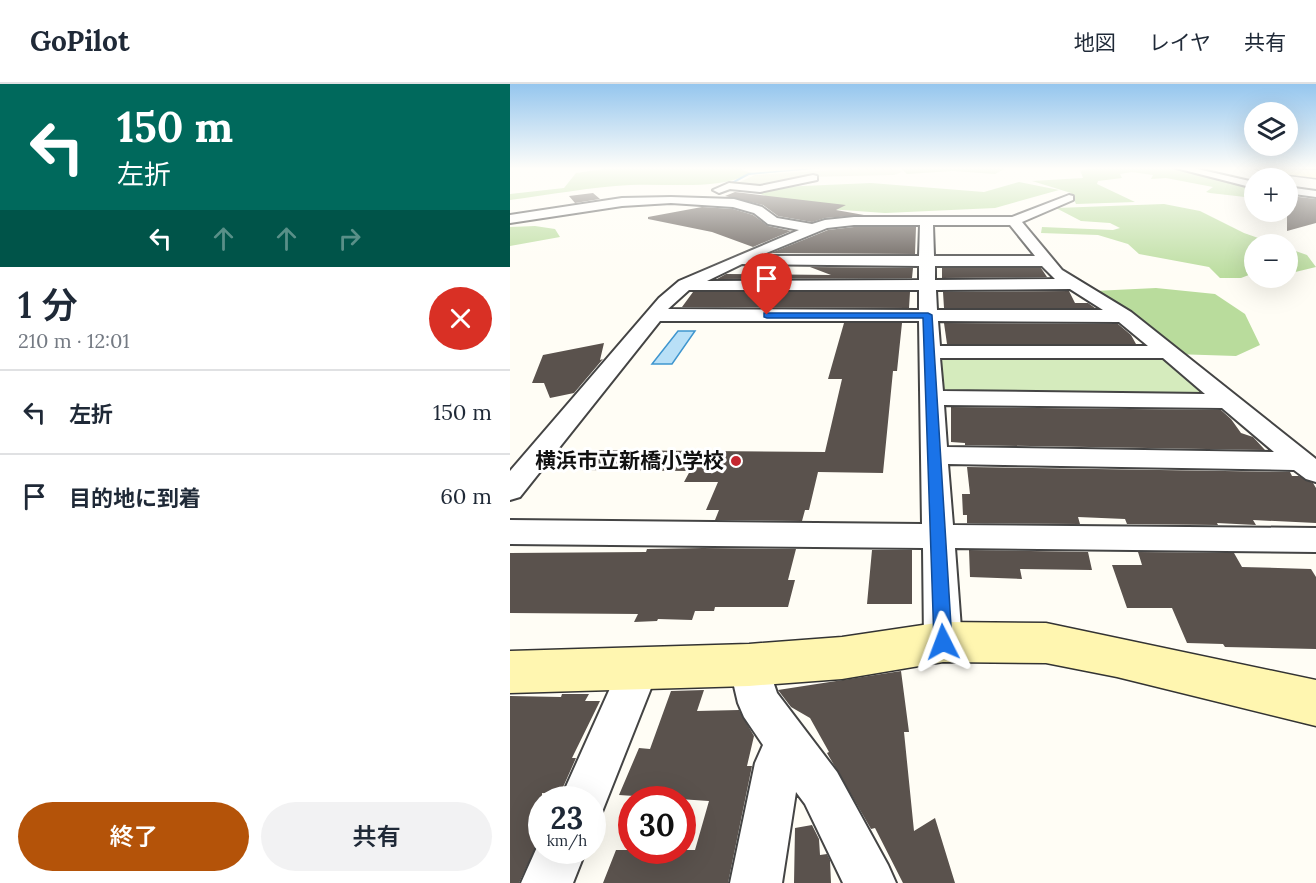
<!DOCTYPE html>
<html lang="ja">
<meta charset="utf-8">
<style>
:root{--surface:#fff;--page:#f2f2f3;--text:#1f2937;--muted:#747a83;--line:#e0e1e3;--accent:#b45309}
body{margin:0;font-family:Lora,"Noto Sans JP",serif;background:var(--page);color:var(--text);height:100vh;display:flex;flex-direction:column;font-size:22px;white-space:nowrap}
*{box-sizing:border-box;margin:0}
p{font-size:20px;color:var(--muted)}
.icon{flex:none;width:33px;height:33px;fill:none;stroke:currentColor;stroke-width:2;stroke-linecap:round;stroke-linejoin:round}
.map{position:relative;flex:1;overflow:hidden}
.details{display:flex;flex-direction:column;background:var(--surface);width:510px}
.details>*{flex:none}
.hud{background:#00695c;color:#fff;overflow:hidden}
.fabs{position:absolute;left:734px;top:18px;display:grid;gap:12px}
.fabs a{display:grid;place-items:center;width:54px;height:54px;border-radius:50%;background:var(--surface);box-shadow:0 6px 24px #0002;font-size:30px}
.speed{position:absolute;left:18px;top:702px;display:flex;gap:12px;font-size:30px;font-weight:700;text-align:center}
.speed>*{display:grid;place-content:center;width:78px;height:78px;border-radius:50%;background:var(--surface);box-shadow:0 6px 24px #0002;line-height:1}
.speed small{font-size:15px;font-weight:400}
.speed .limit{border:9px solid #d22;background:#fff;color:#111}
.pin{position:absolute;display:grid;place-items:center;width:51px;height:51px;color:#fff;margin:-62px -26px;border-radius:50% 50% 50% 0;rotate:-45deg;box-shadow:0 0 6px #0007}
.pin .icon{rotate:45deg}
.me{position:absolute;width:66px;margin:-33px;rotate:357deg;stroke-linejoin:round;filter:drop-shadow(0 0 4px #0008)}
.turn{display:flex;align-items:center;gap:21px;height:126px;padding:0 18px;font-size:27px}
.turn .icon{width:78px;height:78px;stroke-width:2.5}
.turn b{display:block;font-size:42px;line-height:51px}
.lanes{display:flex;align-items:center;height:57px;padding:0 18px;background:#0003;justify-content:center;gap:30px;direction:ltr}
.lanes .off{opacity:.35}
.round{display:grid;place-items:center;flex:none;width:63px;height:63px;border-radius:32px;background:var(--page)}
.headline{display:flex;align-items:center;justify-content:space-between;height:102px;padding:0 18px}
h1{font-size:36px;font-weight:600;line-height:45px}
.primary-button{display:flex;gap:12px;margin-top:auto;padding:12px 18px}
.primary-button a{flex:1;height:69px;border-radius:36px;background:var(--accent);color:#fff;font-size:24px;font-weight:600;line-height:69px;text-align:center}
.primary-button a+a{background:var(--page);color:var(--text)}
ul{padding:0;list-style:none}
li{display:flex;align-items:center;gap:18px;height:84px;padding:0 18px;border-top:2px solid var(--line)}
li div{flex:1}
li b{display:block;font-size:22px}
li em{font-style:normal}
header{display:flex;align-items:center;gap:36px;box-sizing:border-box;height:84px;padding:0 30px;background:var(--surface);border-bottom:2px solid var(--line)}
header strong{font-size:28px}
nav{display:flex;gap:33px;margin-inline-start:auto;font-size:21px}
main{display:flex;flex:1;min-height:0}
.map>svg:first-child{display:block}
.green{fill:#d5ebbd}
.forest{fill:#b9dc9c}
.cemetery{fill:#d9e3c4}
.water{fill:#b9e0f7;stroke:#3f96cf;stroke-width:1.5}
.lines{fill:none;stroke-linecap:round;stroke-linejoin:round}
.stream{fill:#3f96cf;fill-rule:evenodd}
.building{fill:#5a524d}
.street-casing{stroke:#444;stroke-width:4}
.secondary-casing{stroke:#333;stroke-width:3}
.street{fill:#fff;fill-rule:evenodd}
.secondary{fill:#fff6b0;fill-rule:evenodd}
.route{fill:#1a73e8;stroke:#114b97;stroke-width:1.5}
.poi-dot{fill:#c4262e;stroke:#fff;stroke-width:2}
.labels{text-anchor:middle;stroke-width:6;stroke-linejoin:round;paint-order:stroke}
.poi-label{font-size:21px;font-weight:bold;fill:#111;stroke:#fff;text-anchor:end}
</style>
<header>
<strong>GoPilot</strong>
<nav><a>地図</a><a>レイヤ</a><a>共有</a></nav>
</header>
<main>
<section class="details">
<div class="hud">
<div class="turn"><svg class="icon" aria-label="left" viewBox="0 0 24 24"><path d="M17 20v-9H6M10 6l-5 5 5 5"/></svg><div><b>150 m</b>左折</div></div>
<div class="lanes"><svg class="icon" aria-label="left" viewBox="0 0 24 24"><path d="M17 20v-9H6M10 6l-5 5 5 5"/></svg><svg class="icon off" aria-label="ahead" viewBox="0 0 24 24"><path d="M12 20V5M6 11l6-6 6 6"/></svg><svg class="icon off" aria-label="ahead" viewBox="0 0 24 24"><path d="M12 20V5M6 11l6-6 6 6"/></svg><svg class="icon off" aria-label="right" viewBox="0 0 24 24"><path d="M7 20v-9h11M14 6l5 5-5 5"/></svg></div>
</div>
<div class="headline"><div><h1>1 分</h1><p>210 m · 12:01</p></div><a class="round" style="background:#d93025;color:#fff"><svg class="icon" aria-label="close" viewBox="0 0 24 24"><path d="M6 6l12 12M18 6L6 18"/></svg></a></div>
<ul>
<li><svg class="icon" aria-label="left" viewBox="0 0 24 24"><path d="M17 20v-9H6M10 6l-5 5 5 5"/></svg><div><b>左折</b></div><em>150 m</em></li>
<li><svg class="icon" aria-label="arrive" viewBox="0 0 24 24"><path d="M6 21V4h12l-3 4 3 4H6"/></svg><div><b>目的地に到着</b></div><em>60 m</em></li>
</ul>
<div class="primary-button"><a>終了</a><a>共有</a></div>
</section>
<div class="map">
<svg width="806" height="799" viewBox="0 0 806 799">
<rect width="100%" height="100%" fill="#fffdf5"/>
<path class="green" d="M428 271 655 272 701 312 430 309Z"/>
<path class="forest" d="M100 84H237L231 86 243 89C205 107 160 99 120 101 80 103 39 111 0 116V110L54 104 66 89Z
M390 84H496L485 90 443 87 397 90Z
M586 84H663L744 101V114L700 109 696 108 703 103 656 94 641 95 643 91 622 88 610 90 612 94 588 97 587 100 625 118 566 120 561 109 522 97 573 94 570 86Z
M509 98 549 106 485 124 375 129 304 124 273 119 248 109 270 103 361 99 474 108Z
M654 120 690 127 734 149 766 160H744V189L731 194H710L699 183 629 170 618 160 588 151 531 149 532 143 603 146 610 144 600 139 571 137 546 124Z
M25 142 45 145 50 153 0 162V143Z
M777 164 797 171 806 183 777 190Z
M646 204 705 210 735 230 750 261 726 272 664 270 584 207Z"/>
<path class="cemetery" d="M354 84H386L392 88 384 91 296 93 253 103 223 101 245 91Z"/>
<path class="water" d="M168 247H185L162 280H142Z"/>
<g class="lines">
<path class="stream" d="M305 84H314L239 91 222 100 220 99 238 89Z"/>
</g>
<path class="building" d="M225 108 336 121 326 126 354 131 315 134 302 138 268 132 253 121 215 112Z
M83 109 90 115 65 119 59 112Z
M780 112 806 115V139L777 147V114Z
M192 123 223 125 243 131 258 142 281 147 243 163 202 148 138 135V133Z
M344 143H406L405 170 261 169 318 146Z
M300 183 403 184 402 194 207 195 216 190 321 191Z
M432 184H531L537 193 432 194Z
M559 207 565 219H578L585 224H434L433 208Z
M183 208H400L399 224 172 223Z
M334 239H392L387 287H383L373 389 308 388 299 426H295L292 437 205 436 209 426H196L208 398H174L180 387 69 386 84 366 315 368 332 295H318Z
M434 239 608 240 621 251 626 260H437Z
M94 259 90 276 93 275 64 309 40 314 34 299H22L33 271Z
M441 323 711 326 721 335 731 349 743 353 755 366 455 361V359L441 358Z
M457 383 780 388 782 392H789L803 399 806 404V439L743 436 746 441 707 439 708 441 617 440 615 435 568 433 570 440 457 439V431H453L452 410H460Z
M193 464 286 465 278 496H285L278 523H205L204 527H185L182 536 148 535 147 537 124 538 128 530 0 529V469L136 468 137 465Z
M362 466H402V520H357Z
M459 466 578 468 582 486 510 485 512 495 460 493Z
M628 468 724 469 732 483 801 485 806 493V565L715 563 713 560 677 559 662 524H617L602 481H632Z
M391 587 399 648H394L404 747 425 734 445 799H393L365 744 361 745 317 669 319 668 300 634 281 623 268 606Z
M194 606 187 627 229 626 244 652 237 682H242L218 799H93L106 766H185L199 717 109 711 129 664 140 665 161 607Z
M52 610H79L75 617H90L62 674H66L50 710 32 709V750L9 799H0V612L51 613Z
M302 741 309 755 310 771 317 770 320 776 321 799H284L285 744Z"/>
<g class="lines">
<defs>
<path id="street" d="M666 84H683L744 98V104Z
M303 91 307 92V96L250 108 220 105 209 109 203 106 219 99 250 102Z
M777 103 806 107V113L777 109Z
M559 111 563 112V116L512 138 552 186 621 228 806 375V398L796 395 784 386 438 380 443 441 806 444V468L445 464 452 558 446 570 433 575 420 570 414 558 413 464 0 460V436L412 440 409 237H150L10 413 0 416V387L149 214 169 197 289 146 258 140 244 129 223 123 161 119 112 122 0 139V131L112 114 161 113 224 115 252 123 267 134 302 140 315 136 344 133H502ZM344 141H410L409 172H249L317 144ZM423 141H500L525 172H424ZM232 180 409 182V196L197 197ZM425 182H532L545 195 425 196ZM560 205 593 226H427L426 206ZM179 206H409V226L158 225ZM428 237 609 238 638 262H430ZM430 274H653L695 310 433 307ZM434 321 712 324 764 368 437 363Z
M239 563 253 568 267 609 327 688 378 781 386 799H333L295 720 286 708 272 799H220L245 679 253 661 234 633 228 619 219 581 225 568Z
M129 566 143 571 149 584 90 733 82 736V716H50L115 571Z
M32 752V766H76L63 799H11Z"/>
<path id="secondary" d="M745 84 806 86V94L751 87Z
M433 538 536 539 806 596V642L607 593 536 579 433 578 332 595 239 602 0 609V567L239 560 332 553Z"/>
</defs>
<use href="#street" class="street-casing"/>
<use href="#secondary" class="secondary-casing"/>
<use href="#street" class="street"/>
<use href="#secondary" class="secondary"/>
</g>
<linearGradient id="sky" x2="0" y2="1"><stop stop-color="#95c6ee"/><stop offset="0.43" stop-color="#fffefa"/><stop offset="1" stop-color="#fffefa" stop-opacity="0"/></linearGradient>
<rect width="806" height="196" fill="url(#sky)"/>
<path class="route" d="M254 229H418L422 231 442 558 439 564 433 566 426 564 424 558 413 234H257L254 233Z"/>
<circle class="poi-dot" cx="226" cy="377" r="6"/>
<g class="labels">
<g class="poi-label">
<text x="214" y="384">横浜市立新橋小学校</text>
</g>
</g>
</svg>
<div class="fabs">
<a><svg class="icon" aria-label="layers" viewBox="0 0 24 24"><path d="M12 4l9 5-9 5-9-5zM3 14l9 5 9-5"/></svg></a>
<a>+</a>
<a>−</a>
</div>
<div class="speed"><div>23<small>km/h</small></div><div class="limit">30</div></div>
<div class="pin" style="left:257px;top:231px;background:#d93025"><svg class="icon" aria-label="arrive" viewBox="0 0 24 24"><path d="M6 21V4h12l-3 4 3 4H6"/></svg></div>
<svg class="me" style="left:433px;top:558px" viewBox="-20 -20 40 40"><path d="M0-17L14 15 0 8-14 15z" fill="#1a73e8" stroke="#fff" stroke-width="4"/></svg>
</div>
</main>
